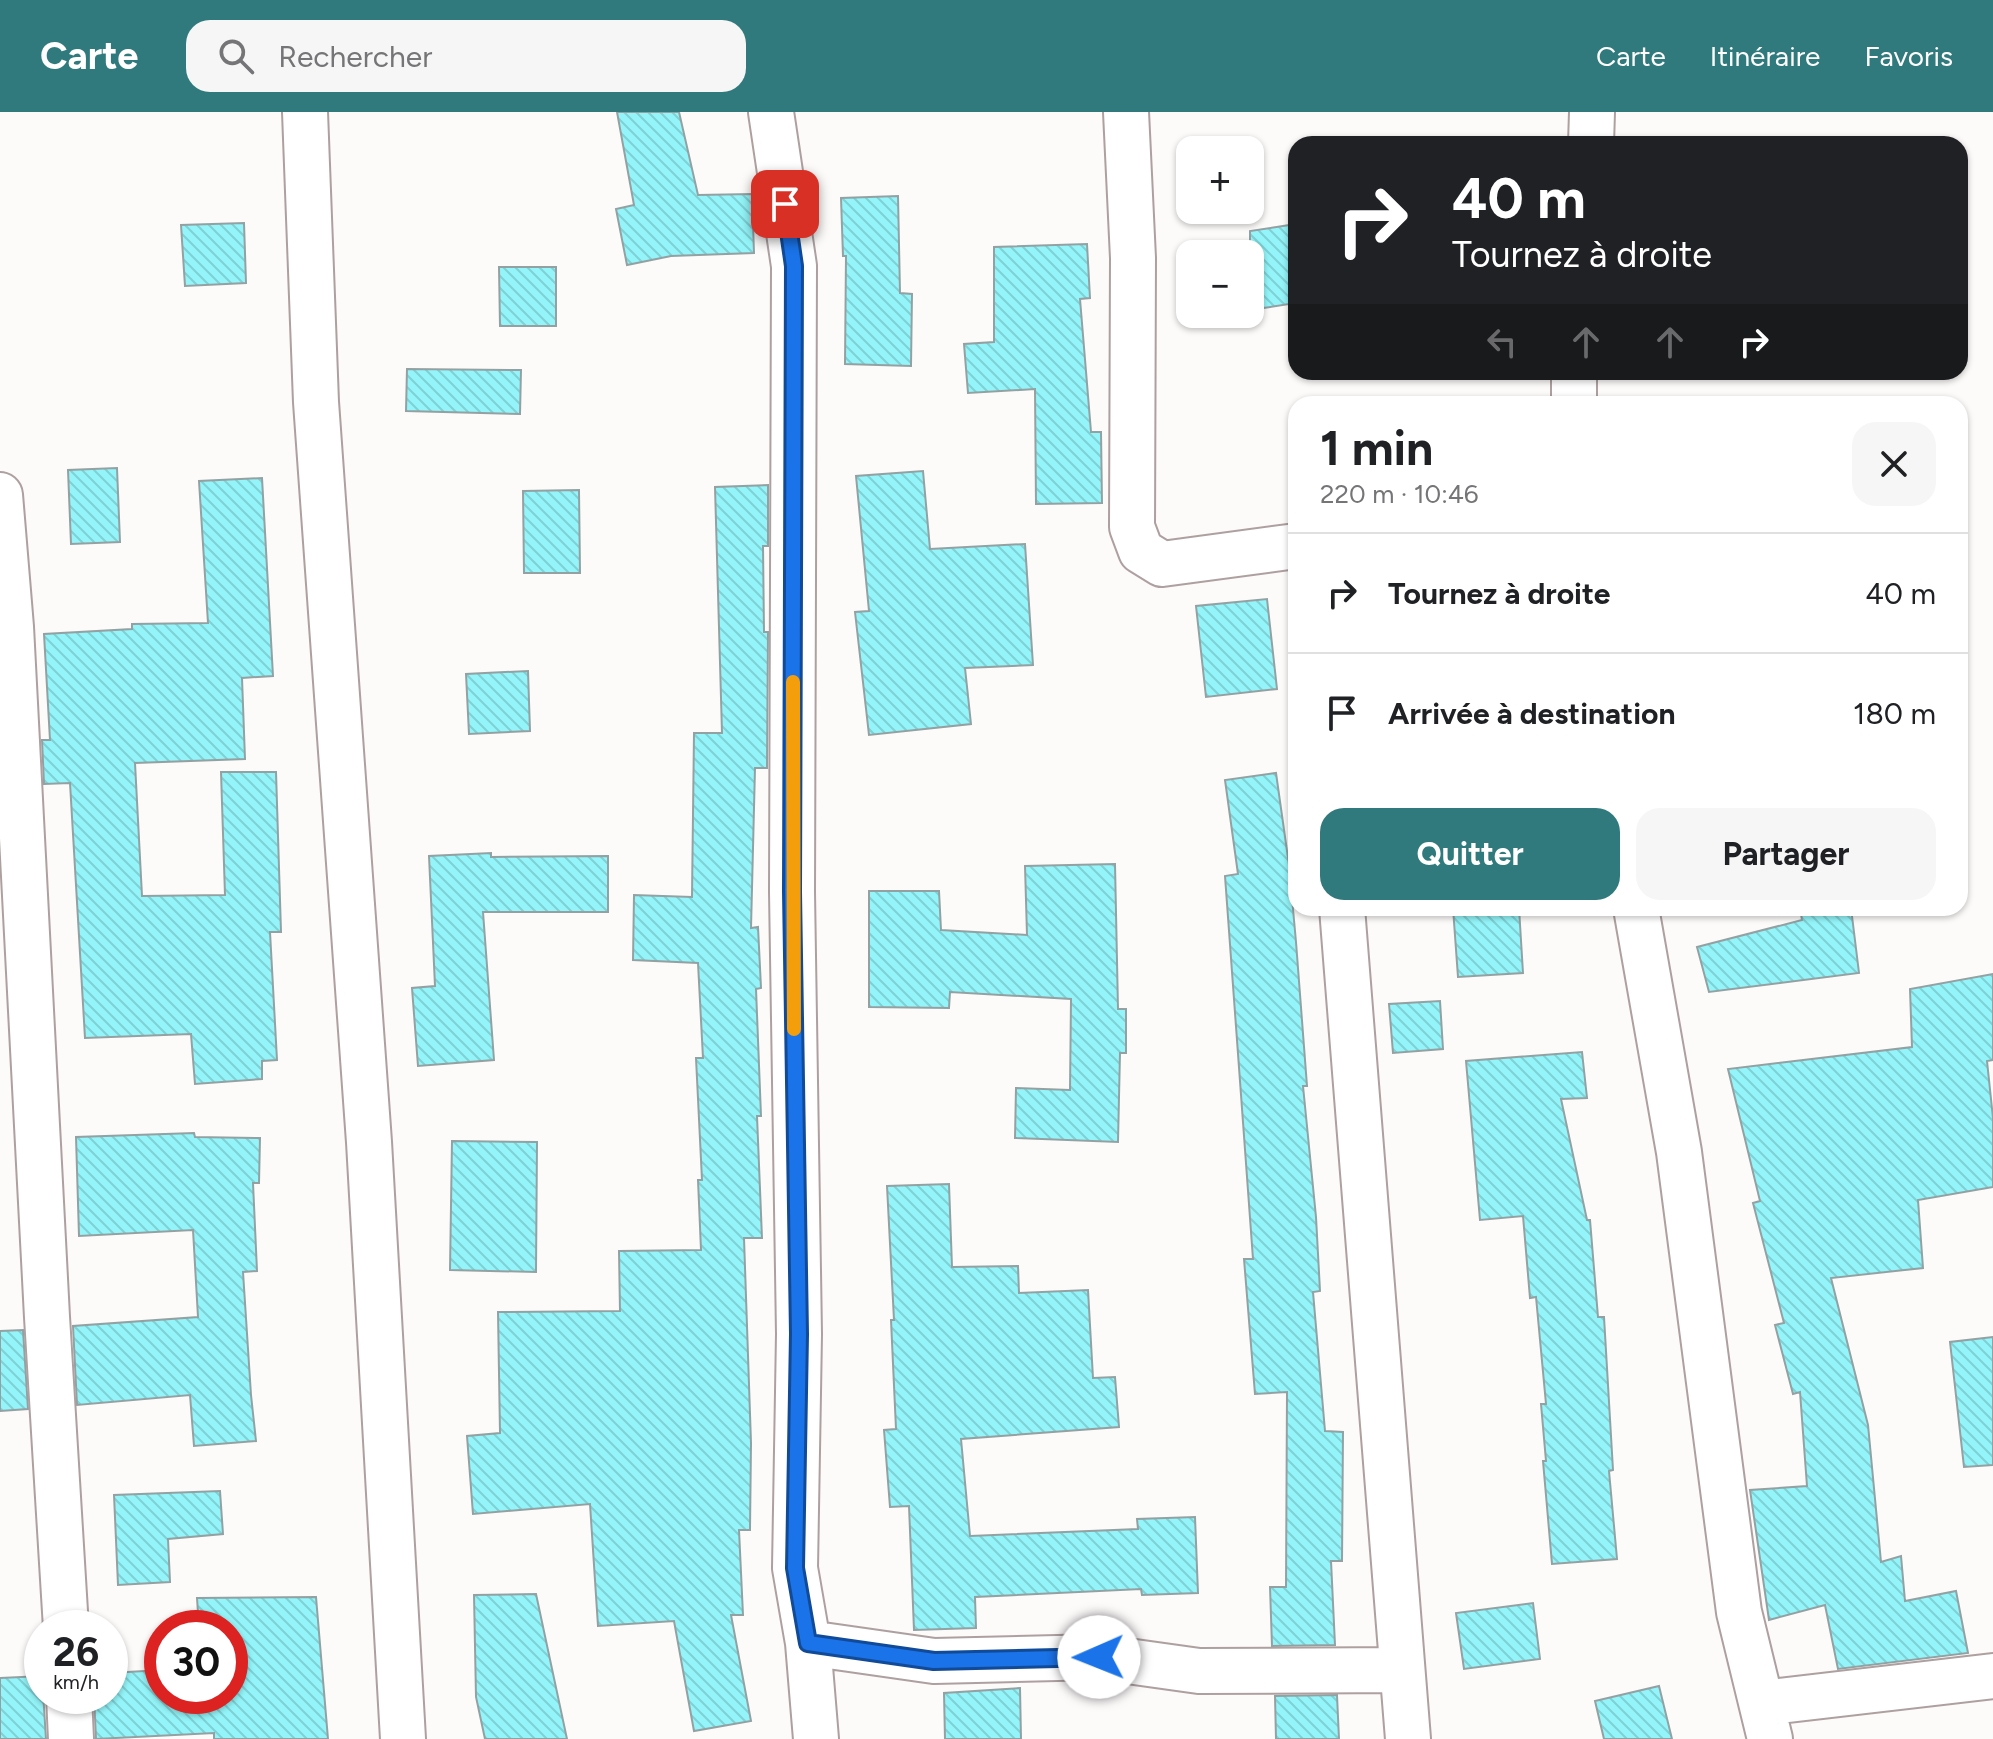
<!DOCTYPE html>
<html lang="fr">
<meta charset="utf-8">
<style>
:root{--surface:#fff;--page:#f6f6f6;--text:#202124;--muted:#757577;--line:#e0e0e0;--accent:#307a7d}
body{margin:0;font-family:Figtree,sans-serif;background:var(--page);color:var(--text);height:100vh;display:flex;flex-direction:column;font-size:30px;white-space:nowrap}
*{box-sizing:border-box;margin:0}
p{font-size:26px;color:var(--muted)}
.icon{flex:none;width:44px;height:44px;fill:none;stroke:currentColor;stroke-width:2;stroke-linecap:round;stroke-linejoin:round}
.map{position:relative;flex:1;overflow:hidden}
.sheet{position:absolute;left:1288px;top:284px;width:680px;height:520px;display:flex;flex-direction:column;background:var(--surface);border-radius:24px;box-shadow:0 2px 6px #0004}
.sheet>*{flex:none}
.top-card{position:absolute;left:1288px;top:24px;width:680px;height:244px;border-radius:24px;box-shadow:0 2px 6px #0004;background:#202124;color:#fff;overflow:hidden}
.controls{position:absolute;left:1176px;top:24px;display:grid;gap:16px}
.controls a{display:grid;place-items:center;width:88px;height:88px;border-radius:16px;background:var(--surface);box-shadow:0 2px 6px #0004;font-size:40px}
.speed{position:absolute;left:24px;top:1498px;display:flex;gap:16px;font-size:40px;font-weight:700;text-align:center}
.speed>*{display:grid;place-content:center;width:104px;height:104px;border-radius:50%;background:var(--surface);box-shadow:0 2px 6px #0004;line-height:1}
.speed small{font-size:20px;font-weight:400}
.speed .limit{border:12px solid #d22;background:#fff;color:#111}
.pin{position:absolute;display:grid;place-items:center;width:68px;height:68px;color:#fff;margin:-34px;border-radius:16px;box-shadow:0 4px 12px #0006}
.me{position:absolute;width:88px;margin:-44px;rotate:269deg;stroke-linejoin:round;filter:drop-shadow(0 0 6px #0008)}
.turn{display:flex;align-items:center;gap:28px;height:168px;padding:0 32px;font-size:36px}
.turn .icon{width:104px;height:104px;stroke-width:2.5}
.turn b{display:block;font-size:56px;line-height:68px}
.lanes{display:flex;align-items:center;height:76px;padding:0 32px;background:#0003;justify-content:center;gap:40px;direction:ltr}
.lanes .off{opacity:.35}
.round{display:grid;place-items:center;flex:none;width:84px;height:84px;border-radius:24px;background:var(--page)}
.head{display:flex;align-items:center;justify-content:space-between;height:136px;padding:0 32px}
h1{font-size:48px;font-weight:700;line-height:60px}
.cta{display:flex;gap:16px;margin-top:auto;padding:16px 32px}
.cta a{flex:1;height:92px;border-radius:24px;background:var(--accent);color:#fff;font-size:32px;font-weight:700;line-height:92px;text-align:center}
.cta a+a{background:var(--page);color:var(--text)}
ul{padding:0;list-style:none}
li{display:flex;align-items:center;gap:24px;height:120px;padding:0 32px;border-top:2px solid var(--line)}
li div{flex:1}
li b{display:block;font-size:30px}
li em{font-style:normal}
header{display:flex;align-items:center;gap:48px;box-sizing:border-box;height:112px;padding:0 40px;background:var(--accent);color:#fff}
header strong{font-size:38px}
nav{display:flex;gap:44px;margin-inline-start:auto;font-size:28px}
.search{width:560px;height:72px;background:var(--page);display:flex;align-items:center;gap:20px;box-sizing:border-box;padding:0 28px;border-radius:24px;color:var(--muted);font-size:30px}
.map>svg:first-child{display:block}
.building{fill:url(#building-back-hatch);stroke:#93a1a2;stroke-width:2}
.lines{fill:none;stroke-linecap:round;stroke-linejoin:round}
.minor-casing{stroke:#aea0a0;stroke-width:48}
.minor{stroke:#fff;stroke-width:44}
.route-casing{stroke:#114b97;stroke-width:20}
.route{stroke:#1a73e8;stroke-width:14}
.slow{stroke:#f59e0b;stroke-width:14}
</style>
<header>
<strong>Carte</strong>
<div class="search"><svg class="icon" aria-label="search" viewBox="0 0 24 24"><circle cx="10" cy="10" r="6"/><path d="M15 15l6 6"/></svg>Rechercher</div>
<nav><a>Carte</a><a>Itinéraire</a><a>Favoris</a></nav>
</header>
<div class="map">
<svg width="1993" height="1627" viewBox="0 0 1993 1627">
<defs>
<pattern id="building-back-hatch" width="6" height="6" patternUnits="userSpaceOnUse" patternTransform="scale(2)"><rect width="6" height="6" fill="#93f5f9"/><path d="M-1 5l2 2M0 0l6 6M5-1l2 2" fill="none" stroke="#7ed1d5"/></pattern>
</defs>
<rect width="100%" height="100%" fill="#fdfafa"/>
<path class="building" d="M617 0H679L698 83 752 82 754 141 671 144 627 153 616 97 634 93Z
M898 84 900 181 912 182 911 254 845 252 846 144H843L841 86Z
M244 111 246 171 185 174 181 113Z
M1296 112V191L1250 198V119Z
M1087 132 1090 186 1080 187 1091 320H1101L1102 391 1036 392 1035 277 968 281 964 232 994 230V135Z
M499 155H556V214H500Z
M407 257 521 258 520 302 406 299Z
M117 356 120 430 71 432 68 358Z
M923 359 930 437 1025 432 1033 553 965 556 971 612 869 623 855 500 869 499 856 364Z
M262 366 273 564 242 566 245 647 135 651 142 784 225 783 221 660H276L281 820H270L277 948 262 949V967L195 972 191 922 85 926 70 671 44 672 42 628H50L44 522 132 517V512L208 511 199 369Z
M768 373V434H763L764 520H768L767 656H755L751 816 758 815 761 876 756 877 761 1004H757L762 1126H744L751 1331 750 1418H739L743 1503H731L751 1609 694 1619 674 1509 598 1514 590 1392 473 1402 467 1324 500 1321 498 1200 620 1199 619 1139 701 1138 698 1068H702L696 946H703L698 851 633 848 634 783 692 785 694 621H722L715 375Z
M579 378 580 461H524L523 379Z
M1267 487 1277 577 1206 585 1196 494Z
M528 559 530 619 469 622 466 562Z
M1276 661 1289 753 1296 830 1307 974H1303L1316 1105 1320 1179 1313 1180 1325 1319 1343 1320 1342 1449H1331L1335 1533 1272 1534 1270 1475H1286L1287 1280 1255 1282 1244 1147H1253L1225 764 1238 762 1225 668Z
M491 741V745L608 744V800H483L494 948 418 954 412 876 435 874 429 744Z
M1115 752 1118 897H1126V941H1120L1118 1030 1015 1026 1016 976 1070 978 1071 887 950 880 949 896 869 895V779H939L941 818 1027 823 1025 754Z
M1453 796H1519L1523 861 1458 865Z
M1800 796H1851L1859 861 1709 880 1697 835 1802 808Z
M1993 862V948L1987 949 1993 1006V1075L1918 1088 1923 1156 1831 1166 1868 1313 1881 1450 1901 1444 1905 1489 1956 1479 1968 1541 1838 1557 1825 1493 1769 1508 1750 1378 1807 1374 1800 1280 1793 1282 1775 1213 1784 1211 1753 1091 1760 1089 1728 957 1912 935 1910 877Z
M1440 889 1443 937 1393 941 1389 892Z
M1582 940 1587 986 1561 987 1587 1108H1590L1598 1205H1604L1613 1358 1609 1359 1617 1447 1552 1452 1543 1349H1546L1541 1292H1546L1536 1185 1530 1186 1523 1104 1480 1108 1466 949Z
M194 1021 195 1025 260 1026 259 1071H253L257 1159 243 1160 251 1283 256 1329 194 1334 190 1283 77 1293 73 1214 198 1205 193 1118 79 1124 76 1025Z
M452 1029 537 1030 536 1160 450 1158Z
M949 1072 952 1155 1018 1154 1019 1181 1088 1178 1093 1266 1115 1265 1119 1315 961 1327 970 1424 1138 1417 1137 1407 1195 1405 1198 1481 1142 1483 1141 1477 975 1485 976 1516 914 1518 909 1394 890 1395 884 1318 896 1317 891 1208H894L887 1074Z
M23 1218 28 1297 0 1299V1219Z
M1993 1225V1353L1964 1355 1950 1230Z
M220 1379 223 1422 168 1427 170 1470 118 1473 114 1383Z
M536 1482 567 1627H485L476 1585 474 1483Z
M316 1485 328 1627H214V1621L96 1627 94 1584H110V1561L162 1558V1584H230V1516H199L197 1486Z
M1533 1491 1540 1547 1464 1557 1456 1501Z
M42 1564 46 1627H0V1566Z
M1659 1574 1672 1627H1604L1595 1589Z
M1020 1576 1021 1627H945L944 1581Z
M1337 1583 1339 1627H1276L1275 1584Z"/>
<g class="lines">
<defs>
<path id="minor" d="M305 0 316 290 369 1030 403 1627
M771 0 794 154 792 780 799 1222 795 1456 808 1531 816 1627
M1126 0 1133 146 1132 415 1141 439 1162 452 1296 434
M1591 32 1592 0
M1574 260V292
M0 383 11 515 47 1205 66 1516
M1342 796 1408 1627
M1636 796 1679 1040 1739 1500 1770 1627
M808 1531 934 1549 1099 1545 1199 1559 1401 1558
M69 1584 71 1627
M1762 1591 1993 1564"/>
</defs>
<use href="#minor" class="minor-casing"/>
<use href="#minor" class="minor"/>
</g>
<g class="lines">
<defs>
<path id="route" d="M785 92 794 154 792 780 799 1222 795 1456 808 1531 934 1549 1099 1545"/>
</defs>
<use href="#route" class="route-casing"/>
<use href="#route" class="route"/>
<path class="slow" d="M793 570 794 917"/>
</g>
</svg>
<div class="controls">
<a>+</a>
<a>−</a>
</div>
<div class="speed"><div>26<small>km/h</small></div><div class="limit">30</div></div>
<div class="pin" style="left:785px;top:92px;background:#d93025"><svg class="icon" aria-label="arrive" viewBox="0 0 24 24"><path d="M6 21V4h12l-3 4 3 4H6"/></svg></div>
<svg class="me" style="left:1099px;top:1545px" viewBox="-20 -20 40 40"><circle r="19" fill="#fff"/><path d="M0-13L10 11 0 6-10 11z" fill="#1a73e8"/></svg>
<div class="top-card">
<div class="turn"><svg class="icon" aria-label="right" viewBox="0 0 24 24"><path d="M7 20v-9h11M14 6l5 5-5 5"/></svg><div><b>40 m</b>Tournez à droite</div></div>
<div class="lanes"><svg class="icon off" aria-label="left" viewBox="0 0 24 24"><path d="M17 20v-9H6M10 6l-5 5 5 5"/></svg><svg class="icon off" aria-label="ahead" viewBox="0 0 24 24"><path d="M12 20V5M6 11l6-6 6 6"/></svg><svg class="icon off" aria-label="ahead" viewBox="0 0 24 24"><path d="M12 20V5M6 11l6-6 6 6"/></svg><svg class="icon" aria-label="right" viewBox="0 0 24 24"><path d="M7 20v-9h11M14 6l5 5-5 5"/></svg></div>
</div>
<section class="sheet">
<div class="head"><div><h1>1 min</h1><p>220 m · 10:46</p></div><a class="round"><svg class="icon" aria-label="close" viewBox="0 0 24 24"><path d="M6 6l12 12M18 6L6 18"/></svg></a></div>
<ul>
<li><svg class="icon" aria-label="right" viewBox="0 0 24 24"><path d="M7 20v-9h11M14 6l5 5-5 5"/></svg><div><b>Tournez à droite</b></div><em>40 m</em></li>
<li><svg class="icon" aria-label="arrive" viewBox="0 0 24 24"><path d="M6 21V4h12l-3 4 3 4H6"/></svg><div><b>Arrivée à destination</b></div><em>180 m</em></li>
</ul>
<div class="cta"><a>Quitter</a><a>Partager</a></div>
</section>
</div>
